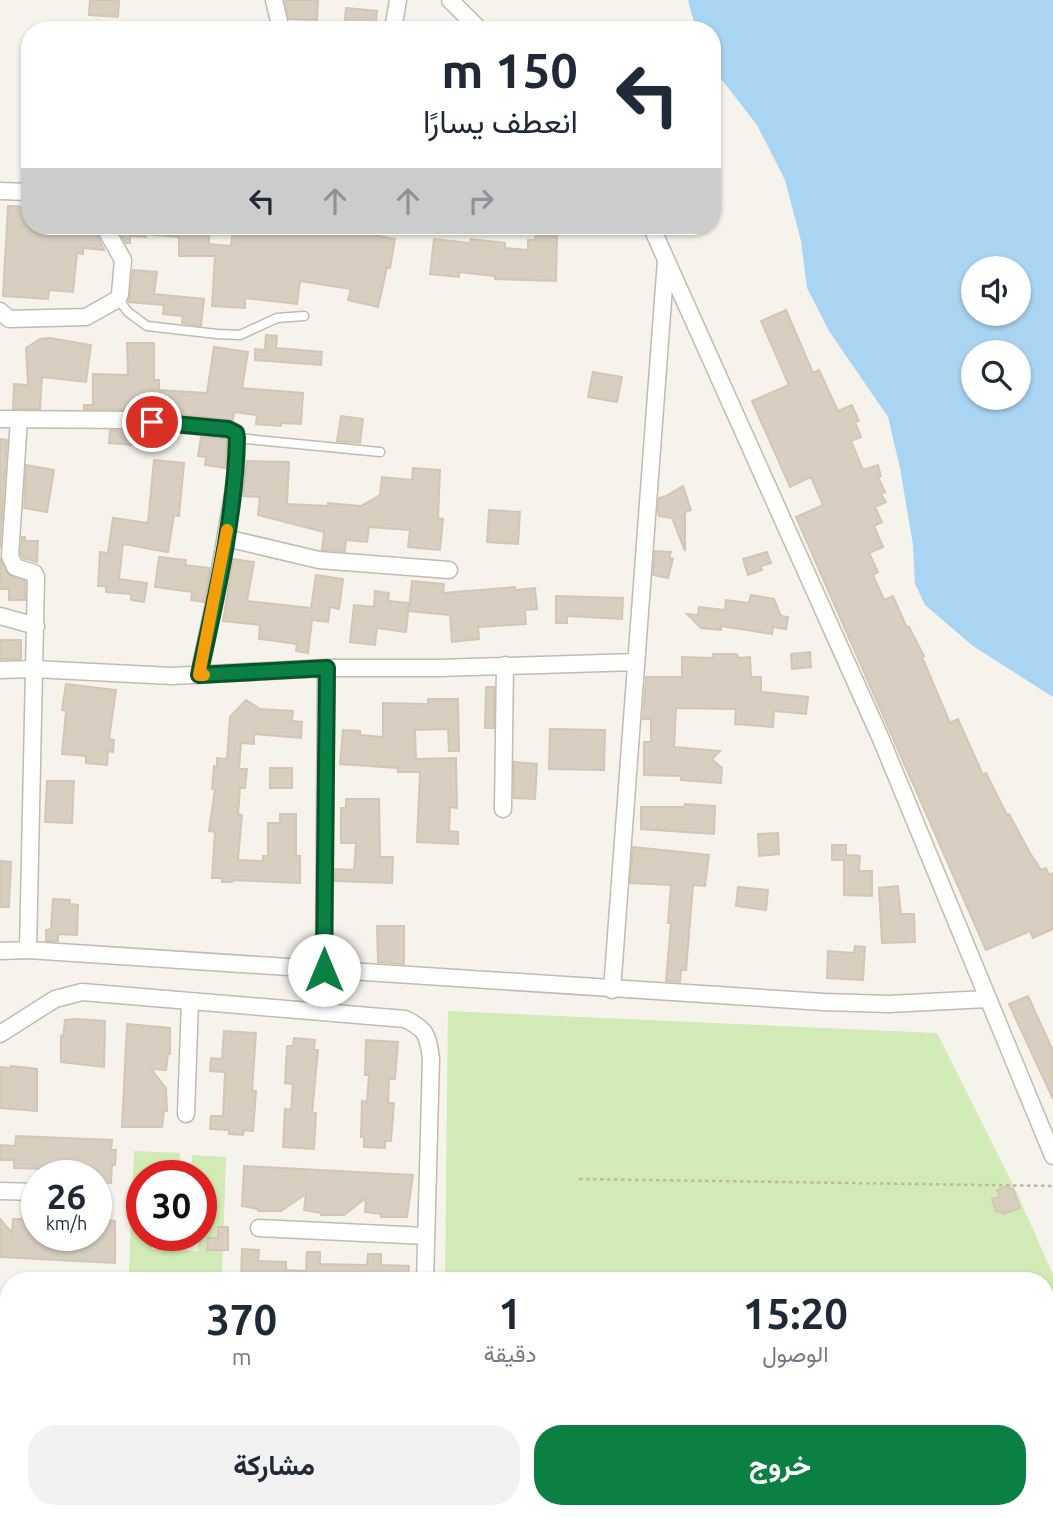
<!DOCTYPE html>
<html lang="ar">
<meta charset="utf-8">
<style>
:root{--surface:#fff;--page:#f2f2f3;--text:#1f2937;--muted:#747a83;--accent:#0b8043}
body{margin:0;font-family:Ubuntu,Vazirmatn,sans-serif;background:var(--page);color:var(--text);direction:rtl;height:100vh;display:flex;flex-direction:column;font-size:26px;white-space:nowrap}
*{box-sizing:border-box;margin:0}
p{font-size:23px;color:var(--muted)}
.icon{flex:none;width:38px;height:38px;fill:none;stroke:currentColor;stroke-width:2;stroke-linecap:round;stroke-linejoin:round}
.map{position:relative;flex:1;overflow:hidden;direction:ltr}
.drawer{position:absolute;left:0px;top:1272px;width:1054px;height:247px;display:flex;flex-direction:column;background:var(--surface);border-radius:28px 28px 0 0;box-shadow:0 2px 5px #0004;direction:rtl}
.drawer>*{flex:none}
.banner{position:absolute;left:21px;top:21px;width:700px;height:214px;border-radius:28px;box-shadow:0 2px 5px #0004;direction:rtl;background:#fff;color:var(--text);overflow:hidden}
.tools{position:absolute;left:961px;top:256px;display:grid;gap:14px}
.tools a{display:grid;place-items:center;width:70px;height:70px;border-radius:50%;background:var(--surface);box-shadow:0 2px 5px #0004;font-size:35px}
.speed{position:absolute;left:21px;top:1160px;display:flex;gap:14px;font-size:35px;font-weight:700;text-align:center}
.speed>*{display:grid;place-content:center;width:91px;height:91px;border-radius:50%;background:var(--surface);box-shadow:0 2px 5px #0004;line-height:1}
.speed small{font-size:18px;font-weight:400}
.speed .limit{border:10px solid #d22;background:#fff;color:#111}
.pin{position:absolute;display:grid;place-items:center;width:60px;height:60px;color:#fff;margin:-30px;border:4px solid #fff;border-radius:50%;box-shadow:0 2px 7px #0007}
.me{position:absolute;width:77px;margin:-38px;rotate:0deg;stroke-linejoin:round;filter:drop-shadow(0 0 5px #0008)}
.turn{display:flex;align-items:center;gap:24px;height:147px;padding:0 28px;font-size:32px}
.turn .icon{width:91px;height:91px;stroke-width:2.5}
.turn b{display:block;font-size:49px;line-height:60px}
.lanes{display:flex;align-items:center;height:66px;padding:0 28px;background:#0003;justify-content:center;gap:35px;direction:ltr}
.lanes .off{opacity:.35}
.eta{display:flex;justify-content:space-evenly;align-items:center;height:119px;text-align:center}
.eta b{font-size:42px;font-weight:700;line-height:49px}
.button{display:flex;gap:14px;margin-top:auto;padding:14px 28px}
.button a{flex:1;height:80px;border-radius:28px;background:var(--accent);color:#fff;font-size:28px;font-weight:700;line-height:80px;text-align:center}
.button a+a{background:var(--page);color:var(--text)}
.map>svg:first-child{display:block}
.green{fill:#d2eab5}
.water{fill:#a9d4f2;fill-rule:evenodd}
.building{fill:#d8cfc1;stroke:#d3c7b4;stroke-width:2}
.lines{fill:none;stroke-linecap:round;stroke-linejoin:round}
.lane-casing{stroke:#c2bbae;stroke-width:11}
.street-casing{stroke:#c2bbae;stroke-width:19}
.path{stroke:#c4b79f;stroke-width:2.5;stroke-dasharray:3.5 3.5;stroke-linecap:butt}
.lane{stroke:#fff;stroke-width:8}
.street{stroke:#fff;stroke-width:16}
.route-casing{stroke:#07532c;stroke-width:18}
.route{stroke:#0b8043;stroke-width:12}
.slow{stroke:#f59e0b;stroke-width:12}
</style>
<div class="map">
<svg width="1053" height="1518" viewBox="0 0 1053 1518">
<rect width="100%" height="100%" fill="#f6f3ec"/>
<path class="green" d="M448 1011 937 1033 1017 1193 1053 1275V1397L1045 1398V1281H445Z
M134 1151 180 1153 179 1176H142V1236H152V1249L198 1251V1236H201V1176H191L192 1155 226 1157 222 1275 129 1272Z"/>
<path class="water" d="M688 0H1053V697L973 646 925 605 915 584 913 545 900 468 888 417 829 331 807 288 801 241 785 180 757 125 715 71 712 66V30H696ZM973 268H1018V313H973ZM973 352H1018V397H973Z"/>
<path class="building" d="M90 0H119L118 17 89 15Z
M285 0H318L317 20 289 19Z
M346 8 377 11 375 30H344Z
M8 206 30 207V226L94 227 104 250 83 248V254L77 253 73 292 49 290 48 299 3 296Z
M116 226H209V244L231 246 233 227 245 229 243 226H351L350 231 395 239 390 268 387 267 378 307 348 300 351 289 300 281 297 304 245 298V308L212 306 215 256H179V237L146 234V237L130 236V243H126Z
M536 233 557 234 556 281 495 279V276L459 272V277L430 274 434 239 470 243 471 239 505 243V248L528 250V240H535Z
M133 270 157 272 154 294 204 299 201 326 182 323 183 316 163 314 164 305 129 302Z
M786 310 813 373 819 370 838 411 852 405 859 421 855 422 861 437 851 441 863 470 878 465 881 476 878 477 885 492 881 494 886 502 875 507 882 522 874 526 883 547 869 553 878 572 873 575 884 600 893 596 907 628 909 627 924 656 922 657 950 723 958 719 983 775 986 773 1007 815 1009 814 1030 853 1041 870 1046 868 1049 875 1053 873V929L1033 938 1030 931 986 950 796 517 823 505 811 477 790 487 752 401 789 385 761 321Z
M266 335 277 336 276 348 322 352 321 365 255 360V349L265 350Z
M50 338 91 345 86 382 42 377 40 409H13L14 384 28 385 26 348 40 339Z
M127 343H154V380H159V390L207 393 214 347 248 352 242 388 303 393 301 424 281 423V426L256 424 257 415 234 412 233 420 137 410 84 409V405H93V374L128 375Z
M593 372 622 377 617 402 588 397Z
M341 416 363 419 360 443 337 441Z
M110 430 136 431V433L160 435 159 447 109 443Z
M201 437 226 439V468L205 465 206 457 198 456Z
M0 439 7 440 0 548Z
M154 460 184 463 179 516 174 515 168 552 123 544 119 579 147 583 144 602 131 600V594L106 592V586H98L100 552 108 553 113 518 148 523Z
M247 461 289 462 287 504 328 506V503L361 506 380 495 382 477 412 480 413 468 440 470 438 518 443 519 440 550 408 547 410 530 369 527 367 542 346 540 345 551 322 550 324 532 258 515 260 497 243 496Z
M26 465 54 470 47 512 24 508Z
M683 486 691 510 685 512V551L672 518 659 516 658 511 659 498 666 496Z
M489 510 520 512 518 544 487 542Z
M22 537H25V541H38L37 562 23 558 21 554Z
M655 551 671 552 669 557 673 559 668 578 653 575Z
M767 552 771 563 761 566 762 570 748 575 743 559Z
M159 557 186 560 185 565 210 568 204 602 191 600 192 592 155 587Z
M0 558 8 574 25 581V600H9V589H0Z
M233 559 254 562 247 601 311 608 316 575 343 579 339 609 330 607 328 622 312 620 308 653 296 651 297 644 259 639 260 625 223 621Z
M412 581 444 584 443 593 515 587V590L535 588 537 609 525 610 526 624 478 627 479 639 452 642 450 615 409 611Z
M375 591 389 593 388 601 409 603 406 632 377 628 375 645 350 642 354 605 374 607Z
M751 595 774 599 781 616 788 617 786 629 773 627 772 634 721 626V630L701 628 687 614 698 615 699 607 725 610 726 600 749 603Z
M556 596 623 598 622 619 567 616V623H556Z
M0 640H21V659H0Z
M810 652 811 667 792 669 791 654Z
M713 654H737L738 658 750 657 751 677H761V692L808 697 806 714 774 711 773 727 735 724 736 709 676 708 674 747 720 751 712 759 722 768 721 783 681 780V776L644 775V742H651V719H643L646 677H682V657L713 658Z
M66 684 116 690 109 739 114 740 113 752 108 751 107 765 86 763V756L62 754 66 711 62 710Z
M486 687H494V728H485Z
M428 699H458L459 751H449L448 729 415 730 416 759 456 758 457 808 450 807 449 831 458 832V844L417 842 420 772H398V768L340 764 343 730 360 731V735L383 737V703L428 704Z
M246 700 260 709 293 711 292 721 302 722 301 738 254 734V744L241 743 239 769H247L245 788H240L238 814 242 815 238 860 263 861V856H268V823H280V814H296V856H300V883L233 880 232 882H222V878H212L215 832 209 831 215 789H212L214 766 217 767V758L227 759 230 717Z
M550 729 605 730 604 770 549 769Z
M514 762 537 764 535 799 514 798Z
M270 768H292V788H270Z
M47 781H74L72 823 45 822Z
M346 799H379L380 857H393L392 883 335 881V869L354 870 356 843H341V808H346Z
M685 804 715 806 714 834 641 829V807H684Z
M778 833 779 854 759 856 758 834Z
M832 845H846V855L860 856 859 871H872V896L844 895V860H832Z
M633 847 709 855 705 886 693 885 686 970H681L680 982 666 981 671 923H668L671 885 630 883Z
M0 861 11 862 9 907H0Z
M898 886 901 914H914L915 942 882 943 879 888Z
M738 887 768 890 766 910 736 906Z
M53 899 70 900 69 904 78 905 77 935 58 934V941H46V930L51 929Z
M377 926H404V964L378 962Z
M855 946 865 947 863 980 827 978 828 951 854 953Z
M1028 996 1053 1051V1099L1009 1004Z
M76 1019 105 1021 104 1067 61 1062V1036L63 1037 65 1020Z
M127 1024 170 1028V1054H168L166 1070 151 1069 166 1088 167 1111H164L162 1127H122Z
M224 1031 256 1033 252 1091H256L253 1131 244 1130 243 1135 229 1134V1130L210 1129 211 1116H223L225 1072 210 1071 211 1058 222 1059Z
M294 1038 315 1040 314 1050H318L312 1113H316L314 1149 283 1147 285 1109 291 1110 293 1084 285 1083 287 1046H293Z
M366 1040 398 1042 395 1079H389L388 1103H394L391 1141H385V1148L364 1147V1137H361L362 1101 367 1102 369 1075H365Z
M11 1066 37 1069V1111L0 1108V1067L11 1068Z
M16 1136 112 1140 111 1150H116L115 1165 112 1164 111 1183 97 1182 98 1171 55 1169V1176H41L42 1169 14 1168V1160H0V1145L15 1146Z
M244 1166 413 1175 407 1217H381V1214L365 1212 366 1198 344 1215H321V1213L304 1210 306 1194 281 1211H258V1209L242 1206Z
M1005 1187 1013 1189 1020 1208 1003 1214 1000 1211 996 1212 992 1199 1000 1197 997 1190Z
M0 1219 12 1233 13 1219H37V1236H96V1219L115 1221V1263L0 1257Z
M218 1227H228V1250H207L208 1238H218Z
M242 1249 259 1250 258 1261 286 1262V1270L306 1271 307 1252H320V1264L367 1265 368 1254H381V1265L409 1266 408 1281H241Z"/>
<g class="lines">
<defs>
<path id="lane" d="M118 299 128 312 147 326 217 334 240 335 277 318 304 316
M237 438 380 452"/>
<path id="street" d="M274 0 281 30
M450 0 480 30
M393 30 398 0
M0 191 30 192
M651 226 881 739 1053 1156
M0 311 9 319 86 317 118 299 120 294 123 260 104 226
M0 419 136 420 228 429 236 433V476L215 599 199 675
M19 419 10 556 15 567 34 573 36 577 28 950
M226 538 319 560 449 570
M0 616 36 626
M0 670 34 669 172 676 326 668H439L636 662
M503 809 505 665
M0 951 28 950 824 1002 889 1004 987 999
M324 970 326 668
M612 990 666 260
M0 1034 55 999 82 992 405 1019C426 1029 428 1035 431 1058L425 1281
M186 1114 190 1001
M0 1191 37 1192
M259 1228 426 1236
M0 1373 9 1376
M0 1441 9 1444
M164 1510 182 1518"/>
</defs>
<use href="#lane" class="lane-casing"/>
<use href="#street" class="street-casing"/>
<path class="path" d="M579 1179 1053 1186"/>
<use href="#lane" class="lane"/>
<use href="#street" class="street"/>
</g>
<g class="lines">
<defs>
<path id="route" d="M152 422 228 429 236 433 237 438C235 518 216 597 199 675L327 668 324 970"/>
</defs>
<use href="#route" class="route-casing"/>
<use href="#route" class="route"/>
<path class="slow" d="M204 675H199L227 530"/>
</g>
</svg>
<div class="tools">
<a><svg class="icon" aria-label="sound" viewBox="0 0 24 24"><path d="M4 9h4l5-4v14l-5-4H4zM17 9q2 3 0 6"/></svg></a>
<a><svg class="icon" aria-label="search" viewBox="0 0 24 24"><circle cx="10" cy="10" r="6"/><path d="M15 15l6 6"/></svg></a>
</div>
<div class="speed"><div>26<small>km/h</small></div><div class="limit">30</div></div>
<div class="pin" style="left:152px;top:422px;background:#d93025"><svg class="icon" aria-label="arrive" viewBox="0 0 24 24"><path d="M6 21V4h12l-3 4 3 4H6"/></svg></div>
<svg class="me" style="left:324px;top:970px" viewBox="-20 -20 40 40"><circle r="19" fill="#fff"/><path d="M0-13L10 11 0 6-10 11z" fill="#0b8043"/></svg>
<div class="banner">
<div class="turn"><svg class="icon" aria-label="left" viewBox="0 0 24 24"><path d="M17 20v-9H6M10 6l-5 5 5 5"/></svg><div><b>150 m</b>انعطف يسارًا</div></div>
<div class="lanes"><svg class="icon" aria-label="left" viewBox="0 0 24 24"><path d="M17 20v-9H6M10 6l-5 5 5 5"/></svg><svg class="icon off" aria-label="ahead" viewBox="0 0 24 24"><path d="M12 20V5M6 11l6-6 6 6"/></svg><svg class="icon off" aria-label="ahead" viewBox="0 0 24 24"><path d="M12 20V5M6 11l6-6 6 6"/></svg><svg class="icon off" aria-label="right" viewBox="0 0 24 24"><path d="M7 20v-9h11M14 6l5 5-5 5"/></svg></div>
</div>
<section class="drawer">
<div class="eta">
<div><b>15:20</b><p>الوصول</p></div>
<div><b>1</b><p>دقيقة</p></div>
<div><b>370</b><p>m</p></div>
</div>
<div class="button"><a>خروج</a><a>مشاركة</a></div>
</section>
</div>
